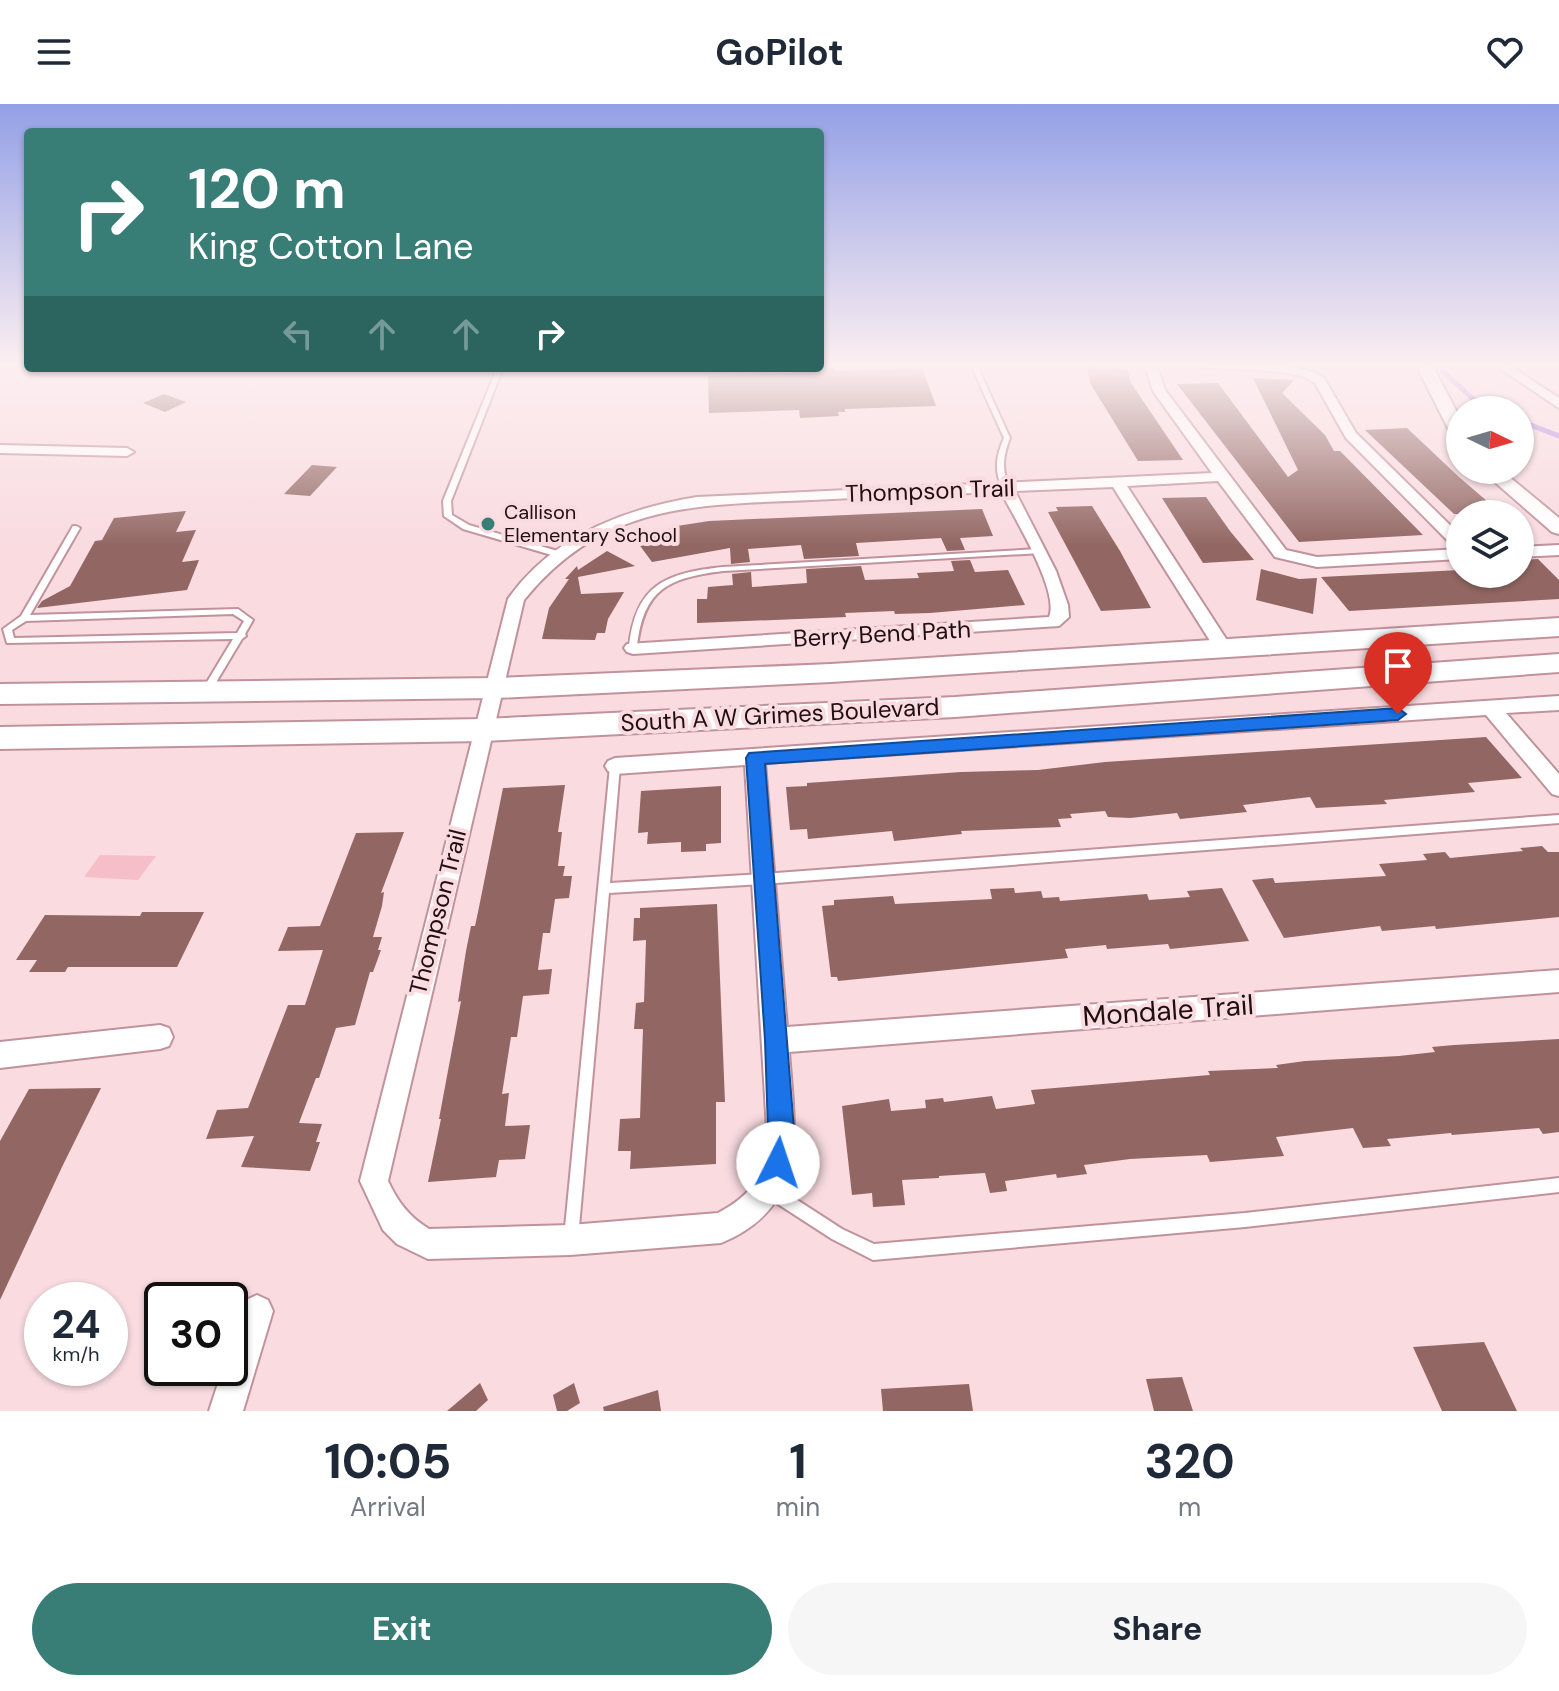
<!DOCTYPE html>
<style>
:root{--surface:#fff;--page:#f6f6f7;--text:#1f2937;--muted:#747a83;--accent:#387e77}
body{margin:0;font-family:"DM Sans",sans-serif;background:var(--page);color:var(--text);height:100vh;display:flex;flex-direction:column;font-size:30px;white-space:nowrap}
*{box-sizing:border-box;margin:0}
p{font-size:26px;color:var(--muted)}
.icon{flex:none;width:44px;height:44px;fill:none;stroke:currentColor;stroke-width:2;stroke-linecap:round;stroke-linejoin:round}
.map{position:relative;height:1307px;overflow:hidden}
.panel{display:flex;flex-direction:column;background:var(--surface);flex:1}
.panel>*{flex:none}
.guide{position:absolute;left:24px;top:24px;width:800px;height:244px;border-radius:8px;box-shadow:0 2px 6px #0004;background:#387e77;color:#fff;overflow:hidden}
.needle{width:52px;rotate:95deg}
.buttons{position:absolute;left:1446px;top:292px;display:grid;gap:16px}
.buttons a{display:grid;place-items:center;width:88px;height:88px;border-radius:50%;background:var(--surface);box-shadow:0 2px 6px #0004;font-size:40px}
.speed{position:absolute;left:24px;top:1178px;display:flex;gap:16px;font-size:40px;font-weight:700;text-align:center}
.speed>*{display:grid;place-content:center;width:104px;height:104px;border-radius:50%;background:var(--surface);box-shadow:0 2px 6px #0004;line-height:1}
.speed small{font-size:20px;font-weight:400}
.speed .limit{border:4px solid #111;border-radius:12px;background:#fff;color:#111}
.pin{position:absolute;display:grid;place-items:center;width:68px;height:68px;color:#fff;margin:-82px -34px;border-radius:50% 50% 50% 0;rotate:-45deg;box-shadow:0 0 8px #0007}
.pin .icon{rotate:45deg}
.me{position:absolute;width:88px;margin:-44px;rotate:4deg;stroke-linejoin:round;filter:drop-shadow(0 0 6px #0008)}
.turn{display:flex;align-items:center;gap:28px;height:168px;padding:0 32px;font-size:36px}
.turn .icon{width:104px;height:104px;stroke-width:2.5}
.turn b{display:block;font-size:56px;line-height:68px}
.lanes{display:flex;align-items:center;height:76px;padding:0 32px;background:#0003;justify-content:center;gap:40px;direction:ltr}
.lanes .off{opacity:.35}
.eta{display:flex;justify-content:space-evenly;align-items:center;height:136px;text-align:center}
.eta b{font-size:48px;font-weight:700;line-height:56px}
.cta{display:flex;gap:16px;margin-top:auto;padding:16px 32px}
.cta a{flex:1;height:92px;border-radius:48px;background:var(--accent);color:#fff;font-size:32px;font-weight:700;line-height:92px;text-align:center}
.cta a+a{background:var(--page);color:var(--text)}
header{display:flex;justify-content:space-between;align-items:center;height:104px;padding:0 32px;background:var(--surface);font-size:36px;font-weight:700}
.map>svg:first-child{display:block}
.green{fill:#f5bec9}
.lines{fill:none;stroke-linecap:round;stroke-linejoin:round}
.stream{stroke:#b383e4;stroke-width:5}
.building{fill:#926763}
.service-casing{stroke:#c0939c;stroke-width:4}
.minor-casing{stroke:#c0939c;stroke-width:4}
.tertiary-casing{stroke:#c0939c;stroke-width:4}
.secondary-casing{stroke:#c0939c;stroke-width:4}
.service{fill:#fff;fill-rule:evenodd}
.minor{fill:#fff;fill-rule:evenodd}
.tertiary{fill:#fff;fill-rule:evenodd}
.secondary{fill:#fff;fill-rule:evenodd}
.route{fill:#1a73e8;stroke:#114b97;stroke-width:2}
.poi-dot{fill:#387e77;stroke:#f9dbe0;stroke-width:3}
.labels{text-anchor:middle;stroke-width:8;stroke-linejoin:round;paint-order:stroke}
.far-poi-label{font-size:20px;fill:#1f0f13;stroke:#f9dbe0;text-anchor:start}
.street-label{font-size:24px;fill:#1f0f13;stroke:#f9dbe0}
.near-street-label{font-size:28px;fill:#1f0f13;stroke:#f9dbe0}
</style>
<header><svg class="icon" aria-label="menu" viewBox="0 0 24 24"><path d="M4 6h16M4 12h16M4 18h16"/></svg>GoPilot<svg class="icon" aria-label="heart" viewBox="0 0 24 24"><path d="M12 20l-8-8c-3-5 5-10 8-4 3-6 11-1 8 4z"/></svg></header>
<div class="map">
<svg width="1559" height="1307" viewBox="0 0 1559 1307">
<rect width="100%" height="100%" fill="#f9dbe0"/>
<path class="green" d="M100 751 156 752 138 776 84 773Z"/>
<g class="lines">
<path class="stream" d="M1434 259 1473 295 1495 306
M1520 317 1559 332"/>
</g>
<path class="building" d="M1087 263 1127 265 1131 279 1183 356 1138 357 1090 279Z
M793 264H834L835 267 922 264 936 302 845 305V308H838L839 312 800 314 799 306 709 309 708 272 794 269Z
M1253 274 1294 276 1282 289 1325 331 1334 347H1340L1423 431 1299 438 1177 280 1218 279 1288 373 1298 366Z
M164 290 186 298 165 308 143 299Z
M1407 324 1459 373 1502 410H1454L1365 326Z
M312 361 337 363 310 392 284 390Z
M1206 393 1230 427 1254 456 1203 459 1162 394Z
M1092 402 1120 447 1151 504 1101 507 1048 408 1058 407 1056 403Z
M982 405 993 432 960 434 965 446 947 447 941 434 856 439 859 452 804 455 801 441 748 445 750 458 731 460 730 444 652 458 635 435 677 422 709 417Z
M186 407 176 428 196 426 182 458 199 456 187 486 37 504 42 497 70 482 95 437 102 436 114 414Z
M607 447 635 462 578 473 581 490 624 488 608 515 605 529H597L595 536 542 535 549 504 569 475H565L577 462 578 466Z
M1538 455 1559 476V495L1349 507 1321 473 1460 466V470H1520V456Z
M970 456 975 468 1008 466 1025 501 930 509 895 510 894 507 845 509 846 513 697 519V495H707L708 483 733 481 732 470 751 468 752 483 807 479 806 465 861 462 865 476 919 474 917 469 954 467 951 457Z
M1261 465 1299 475 1317 474 1313 510 1256 496Z
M1486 633 1522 674 1468 679 1475 688 1384 696 1387 700 1316 704 1310 693 1243 701 1247 708 1180 715 1177 709 1130 714 1108 713 1105 707 1070 710 1072 714 1058 715 1061 723 961 727 962 730 894 737 892 727 808 735 807 725 790 726 786 683 807 682V679L961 668 1038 666 1105 658Z
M565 681 558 728H562L558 762H565L563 772H572L569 794 555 795 550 829H543L538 866 552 865 549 890 523 892 517 933H511L502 990 509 989 505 1022 530 1021 525 1055 499 1056 496 1073 428 1078 441 1015H439L461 897 458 898 466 847 471 822H475L478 808 503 684Z
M721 682V739L706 740V747L681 748V738L647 740 648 728 638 729 641 687Z
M404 728 381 789 384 788 382 802 373 833H382L378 846H381L373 868H370L355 921 336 924 319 974H316L299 1019 322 1020 316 1038H320L310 1067 241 1063 254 1032 206 1035 217 1006 248 1004 288 901H305L323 846 278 847 288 823 320 822 356 729Z
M1542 742 1548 748H1559V813L1436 825 1435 822 1382 827 1380 822 1284 834 1252 776 1273 774 1275 779 1386 772 1379 760 1427 756 1423 750 1445 748 1450 754 1523 747 1520 744Z
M1014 784 1015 789 1041 787 1043 794 1059 793 1060 797 1147 790 1149 796 1190 793 1187 787 1222 784 1249 837 1170 845 1168 840 1107 845 1106 841 1065 845 1068 854 838 877 837 873H831L822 802 834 801V796L893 792 895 800 992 795 990 785Z
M717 800 725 998H716V1060L630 1065 631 1047H618L620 1015 640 1014 643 925H634L636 899 644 898 646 836 633 837 634 814H640V804Z
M142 808H204L177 863H68L65 868H29L37 856H16L45 811 140 812Z
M1559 935V1028L1543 1030 1539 1024 1452 1031 1451 1029 1387 1035 1391 1042 1363 1044 1353 1024 1276 1033 1284 1052 1210 1058 1207 1051 1130 1055 1084 1061 1087 1070 1057 1074 1056 1070 1005 1077 1007 1087 990 1089 985 1069 939 1072V1074L902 1076 905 1101 873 1103 872 1089 852 1091 842 1002 889 995 891 1007 926 1004 925 996 943 994 944 998 992 992 996 1005 1035 1000 1031 986 1210 971 1208 967 1278 964 1276 961 1305 957 1399 952 1435 948 1432 943 1454 941Z
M101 984 62 1063 0 1196V1037L29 985Z
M1484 1238 1517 1307H1442L1413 1243Z
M1182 1273 1193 1307H1154L1146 1275Z
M480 1279 488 1296 476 1307H447Z
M574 1279 580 1299 567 1307H557L553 1291Z
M969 1280 973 1307H883L881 1285Z
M658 1286 661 1307H604L603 1303Z"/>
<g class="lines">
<defs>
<path id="service" d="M970 259H976L1010 334C1003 352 1001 366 1010 384L1009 386 1002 384C994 366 996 352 1004 334Z
M497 264H503L451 397 452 411 469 421 561 448V452H555L463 425 444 412 443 397Z
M73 422H76L80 424 30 511 238 505 253 516 245 530 246 532 242 535 209 590 206 591 201 588 233 535 7 539 3 525 21 512ZM233 510 244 517 237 529 14 534 12 526 26 517Z
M1039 445 1043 447 1042 449 723 467C668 474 643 485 637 544L633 547 629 544C635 481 665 469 723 463Z
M615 658 619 659 620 662 610 779 763 770 1559 711V719L763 780 609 789 578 1134 576 1139 571 1141 566 1139 564 1134 610 662 611 659Z
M1559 1074V1088L1245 1123 873 1156 832 1135 764 1091 762 1086 764 1081 769 1079 774 1081 842 1125 874 1140 1245 1109Z"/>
<path id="minor" d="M1144 259H1156L1165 286 1286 446 1317 453 1460 445V455L1317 463 1275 453 1218 377 1127 382 1232 544 1223 550 1217 548 1113 383 1015 387 1056 467 1068 501 1069 513 1059 522 633 550 627 548 624 544 627 540 1049 513C1060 488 1014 413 1001 388 938 390 875 393 812 396 696 401 604 398 524 496L388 1077C398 1098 409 1113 429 1125L570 1121 718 1109C758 1088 763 1069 767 1026L745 661 615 670 608 667 605 662 608 657 615 654 1559 592V606L1506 609 1559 670V692L1552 690 1486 611 765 659 787 923 1559 866V888L789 948C795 1028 810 1102 721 1139L570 1151 428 1155 397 1140 383 1126 360 1077 508 495C552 432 624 405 697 393L1212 369 1153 287Z
M1184 259H1277L1313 268 1324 274 1356 329 1460 431V445L1454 443 1346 334 1315 279 1305 273 1277 267 1190 263Z
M1492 259H1506L1559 294V304Z
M0 341 127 344 134 348 127 352 0 349Z
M1559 441V451L1520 453V443Z
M160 921 169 924 173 933 169 942 160 945 0 964V938Z
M257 1191 268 1196 273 1207 243 1307H209L223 1264H230C230 1240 237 1219 246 1196Z"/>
<path id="tertiary" d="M1415 259H1431L1460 314V335L1451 330Z
M1481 366H1501L1559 414V430L1552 428Z"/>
<path id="secondary" d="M1559 514V532L831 578 495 594 0 600V580L495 574 831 560Z
M1559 550V568L955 613 483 637 0 645V623L483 615 955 593Z"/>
</defs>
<use href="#service" class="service-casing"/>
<use href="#minor" class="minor-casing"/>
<use href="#tertiary" class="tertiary-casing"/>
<use href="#secondary" class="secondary-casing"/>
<use href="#service" class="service"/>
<use href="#minor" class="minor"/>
<use href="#tertiary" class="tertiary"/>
<use href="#secondary" class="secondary"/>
</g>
<linearGradient id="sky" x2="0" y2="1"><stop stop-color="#93a0e6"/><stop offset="0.59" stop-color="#fceff1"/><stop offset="1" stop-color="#fceff1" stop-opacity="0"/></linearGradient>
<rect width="1559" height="442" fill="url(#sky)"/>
<path class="route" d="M1398 604 1406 610 1398 616 765 660 794 1026 787 1068 778 1072 769 1068 765 1059 768 1026 765 936 746 654 749 649Z"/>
<circle class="poi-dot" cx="488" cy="420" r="8"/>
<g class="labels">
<g class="far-poi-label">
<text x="504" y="415">Callison<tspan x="504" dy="23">Elementary School</tspan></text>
</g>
<g class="street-label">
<text transform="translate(930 387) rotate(-2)" y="8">Thompson Trail</text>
<text transform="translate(882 530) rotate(-3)" y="8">Berry Bend Path</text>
<text transform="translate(780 611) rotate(-3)" y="8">South A W Grimes Boulevard</text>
<text transform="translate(438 808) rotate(-76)" y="8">Thompson Trail</text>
</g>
<g class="near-street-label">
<text transform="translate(1168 906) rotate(-4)" y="10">Mondale Trail</text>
</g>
</g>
</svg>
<div class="buttons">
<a><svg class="needle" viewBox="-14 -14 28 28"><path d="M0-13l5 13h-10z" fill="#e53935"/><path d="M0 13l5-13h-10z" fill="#747a83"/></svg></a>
<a><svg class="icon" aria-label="layers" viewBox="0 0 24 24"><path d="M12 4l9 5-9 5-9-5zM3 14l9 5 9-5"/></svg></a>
</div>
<div class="speed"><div>24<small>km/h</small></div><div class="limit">30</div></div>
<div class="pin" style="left:1398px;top:610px;background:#d93025"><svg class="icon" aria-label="arrive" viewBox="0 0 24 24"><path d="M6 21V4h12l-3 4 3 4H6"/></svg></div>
<svg class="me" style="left:778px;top:1059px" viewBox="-20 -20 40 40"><circle r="19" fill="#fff"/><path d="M0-13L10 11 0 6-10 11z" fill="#1a73e8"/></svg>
<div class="guide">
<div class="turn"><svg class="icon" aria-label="right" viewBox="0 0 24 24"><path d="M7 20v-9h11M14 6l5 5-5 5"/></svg><div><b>120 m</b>King Cotton Lane</div></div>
<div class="lanes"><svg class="icon off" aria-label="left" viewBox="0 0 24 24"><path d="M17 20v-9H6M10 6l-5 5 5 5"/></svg><svg class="icon off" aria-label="ahead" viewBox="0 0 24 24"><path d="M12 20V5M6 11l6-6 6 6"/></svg><svg class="icon off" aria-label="ahead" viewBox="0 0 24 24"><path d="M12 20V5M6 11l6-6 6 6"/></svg><svg class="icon" aria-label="right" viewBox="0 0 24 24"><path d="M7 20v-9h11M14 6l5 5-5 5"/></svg></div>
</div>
</div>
<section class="panel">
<div class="eta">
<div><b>10:05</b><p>Arrival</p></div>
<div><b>1</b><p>min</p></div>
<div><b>320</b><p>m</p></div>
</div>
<div class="cta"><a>Exit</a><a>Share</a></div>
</section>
